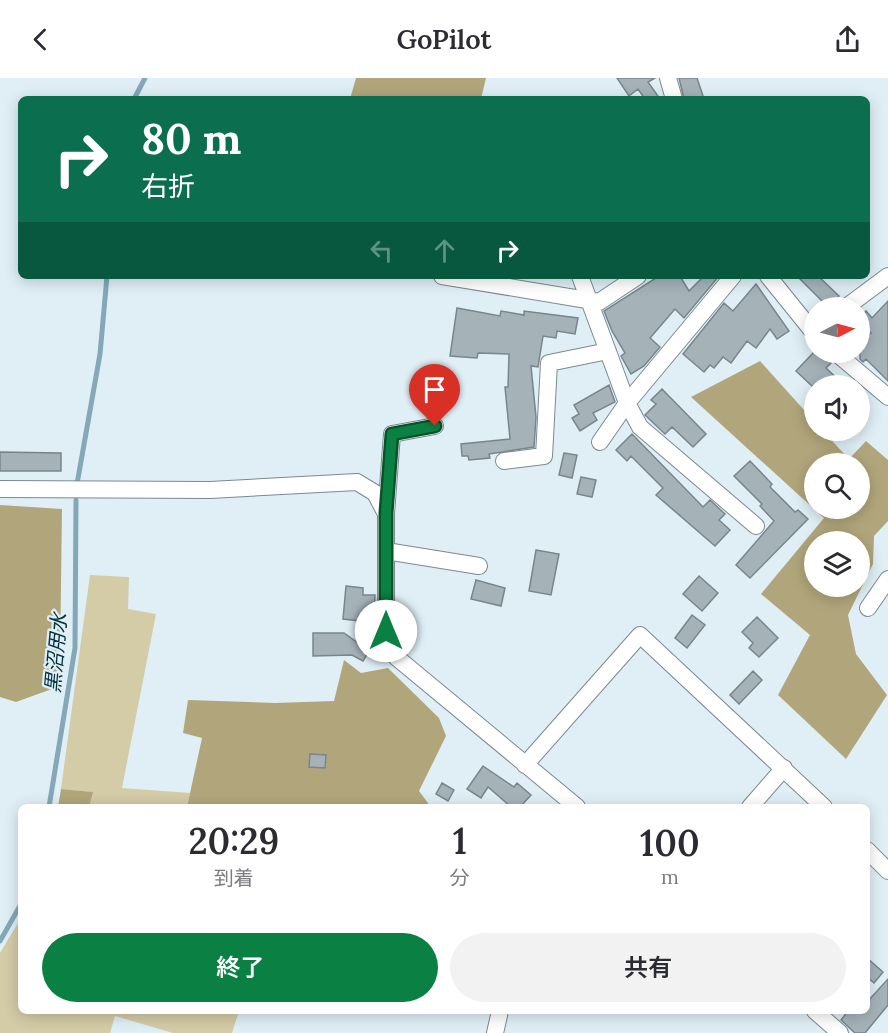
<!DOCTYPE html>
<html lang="ja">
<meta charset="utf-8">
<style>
:root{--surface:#fff;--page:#f2f2f3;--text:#2b2b33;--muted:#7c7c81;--accent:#0b8043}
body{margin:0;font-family:Lora,"Noto Sans JP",serif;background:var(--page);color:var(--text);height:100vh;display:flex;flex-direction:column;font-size:22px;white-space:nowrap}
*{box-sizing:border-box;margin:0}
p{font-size:20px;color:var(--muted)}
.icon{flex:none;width:33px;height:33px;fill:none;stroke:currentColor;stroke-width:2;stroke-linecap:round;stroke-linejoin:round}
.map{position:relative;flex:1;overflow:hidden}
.drawer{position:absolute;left:18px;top:726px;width:852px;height:210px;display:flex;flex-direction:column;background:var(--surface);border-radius:9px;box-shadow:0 3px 15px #0003}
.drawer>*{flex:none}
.hud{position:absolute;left:18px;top:18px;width:852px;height:183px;border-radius:9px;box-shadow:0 3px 15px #0003;background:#0b6e4f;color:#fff;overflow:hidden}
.needle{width:39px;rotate:84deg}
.tools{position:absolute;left:804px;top:219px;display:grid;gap:12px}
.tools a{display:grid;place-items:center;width:66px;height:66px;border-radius:50%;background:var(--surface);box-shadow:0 3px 15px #0003;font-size:30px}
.pin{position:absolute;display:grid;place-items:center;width:51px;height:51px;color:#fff;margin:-62px -26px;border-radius:50% 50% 50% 0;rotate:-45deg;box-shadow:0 0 6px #0007}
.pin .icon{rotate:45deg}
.me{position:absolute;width:66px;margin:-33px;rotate:0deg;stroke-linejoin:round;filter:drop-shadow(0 0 4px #0008)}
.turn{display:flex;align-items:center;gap:21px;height:126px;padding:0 24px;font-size:27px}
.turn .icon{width:78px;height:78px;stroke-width:2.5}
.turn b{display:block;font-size:42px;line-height:51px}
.lanes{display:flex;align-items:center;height:57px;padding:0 24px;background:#0003;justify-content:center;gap:30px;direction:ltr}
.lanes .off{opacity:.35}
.eta{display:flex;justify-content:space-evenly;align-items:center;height:102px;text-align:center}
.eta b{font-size:36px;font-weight:600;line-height:42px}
.button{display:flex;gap:12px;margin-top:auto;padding:12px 24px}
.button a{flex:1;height:69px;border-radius:36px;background:var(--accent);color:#fff;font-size:24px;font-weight:600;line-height:69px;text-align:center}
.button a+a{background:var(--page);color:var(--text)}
header{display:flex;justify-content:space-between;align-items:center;height:78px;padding:0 24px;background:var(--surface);font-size:27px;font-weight:600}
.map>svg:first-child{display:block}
.green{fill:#d4cba7}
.forest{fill:#b1a67b;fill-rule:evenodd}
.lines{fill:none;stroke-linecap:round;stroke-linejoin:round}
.stream{stroke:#84a8b8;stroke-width:5}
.building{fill:#a5b3b9;stroke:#78858c;stroke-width:1.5}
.minor-casing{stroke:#7c8990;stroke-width:18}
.minor{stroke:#fff;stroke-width:16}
.route-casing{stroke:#07532c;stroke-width:15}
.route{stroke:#0b8043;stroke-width:10}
.labels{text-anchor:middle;stroke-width:4.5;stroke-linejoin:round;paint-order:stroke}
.water-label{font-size:20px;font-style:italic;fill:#043141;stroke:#e0eff6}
</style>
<header><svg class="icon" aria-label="back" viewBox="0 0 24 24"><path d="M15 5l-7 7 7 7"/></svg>GoPilot<svg class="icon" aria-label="share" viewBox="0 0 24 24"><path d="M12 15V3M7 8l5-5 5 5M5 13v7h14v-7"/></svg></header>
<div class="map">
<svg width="888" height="955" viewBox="0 0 888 955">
<rect width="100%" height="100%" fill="#e0eff6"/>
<path class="green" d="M90 497 129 499 128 531 156 536 122 710 190 715 187 729H89L92 714 61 711Z
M21 840V933H239L232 955H173L115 938 110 955H0V875Z"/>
<path class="forest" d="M356 0H486L481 21H350Z
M760 283 814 343V352L823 353 849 381 866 363 888 382V443L874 458 873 486 848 537 856 576 887 617 846 681 778 617 810 557 761 516 824 440 691 319ZM814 386H860V430H814ZM814 464H860V508H814Z
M0 427 62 431 60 585 52 611 16 624 0 619Z
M344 582 361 595 388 590 439 640 446 658 419 713 431 729H187L202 660 183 655 188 622 275 625 334 623Z
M61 711 93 714 89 729H58Z"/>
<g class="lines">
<path class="stream" d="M134 21 145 0
M77 406 100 276 107 198
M49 729 75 570 76 422
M0 863 21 826"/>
</g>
<path class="building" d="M617 0H655L648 4 660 21H645L638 11 629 18Z
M679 0H697L704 21H684Z
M659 198H680L689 213 704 198H719L684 240 675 231 650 260 660 269 644 288 631 296 621 278 625 275 612 253 604 233Z
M797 198H818L839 218 828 229Z
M756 206 789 253 777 261 770 251 756 270 747 263 731 285 723 279 714 290 710 287 704 294 683 276 724 225 733 233Z
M888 223V303L866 281 863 284 860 281V267L871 255 860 244V240L866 233 872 240Z
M457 230 500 238 501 233 524 237V233L578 240 575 256 557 253 556 260 543 258 538 289 531 288 536 339 534 369 489 376 490 380 469 382 468 378H462L461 366 510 361 505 309H508L509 276 478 275 477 280 450 278Z
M814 274H825L831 285 826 290 845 308H812L796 293Z
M609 307 615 324 593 335 597 342 580 353 572 340 579 336 574 327Z
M662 311 706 356 693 369 672 349 665 356 645 337 656 326 651 322Z
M632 356 703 429 710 422 725 436 719 442 730 452 715 468 656 417 663 410 631 378 627 383 616 372Z
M0 374 61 375V393H0Z
M564 375 577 377 572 400 559 397Z
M750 383 772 406 770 409 795 434 798 432 808 441 750 500 736 487 774 443 760 428 762 426 734 398Z
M581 399 596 402 592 419 577 416Z
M536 472 559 476 551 517 529 513Z
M699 498 718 515 702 533 683 516Z
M476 502 505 510 501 528 471 521Z
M346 508 363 510V517H375L374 536H361L360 543 343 541Z
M692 537 705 547 687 570 675 560Z
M757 539 778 560 759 579 749 570 753 565 742 554Z
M313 555H344L369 573 363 583 352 577 313 578Z
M753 593 762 602 739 626 730 617Z
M310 676 326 677 325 690 309 689Z
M483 688 514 709 517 705 531 717 520 729H511L488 709 481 720 467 711Z
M442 705 454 712 448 723 436 716Z
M867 880 883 894 874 905 867 899Z
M888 901V927L865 955H855L841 942 848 933H867V924Z"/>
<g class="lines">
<defs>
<path id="minor" d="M668 0 674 21
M442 198 599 224 638 198
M580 198 627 325 640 349 756 448
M768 198 814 255
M845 230 888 198
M835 274 888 319
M600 364 627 325 733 198
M504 383 544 378 549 285 608 273
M0 411 210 412 357 404 375 415 386 436V567L396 579 577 729
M386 436 392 356 435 348
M386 473 479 488
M868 530 888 501
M525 687 640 557 824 729
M750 729 784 690
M867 772 888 793
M815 933 840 955
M495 955 500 933"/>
</defs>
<use href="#minor" class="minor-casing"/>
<use href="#minor" class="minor"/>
</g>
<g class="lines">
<defs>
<path id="route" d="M386 553V435L392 356 435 348"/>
</defs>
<use href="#route" class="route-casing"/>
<use href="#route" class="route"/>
</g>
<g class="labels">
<g class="water-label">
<text transform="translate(56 575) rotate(-85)" y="7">黒沼用水</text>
</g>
</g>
</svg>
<div class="tools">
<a><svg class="needle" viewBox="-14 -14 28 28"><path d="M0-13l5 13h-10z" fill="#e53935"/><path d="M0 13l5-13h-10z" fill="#7c7c81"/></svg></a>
<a><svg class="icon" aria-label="sound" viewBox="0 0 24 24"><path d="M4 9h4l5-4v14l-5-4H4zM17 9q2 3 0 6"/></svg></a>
<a><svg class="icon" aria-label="search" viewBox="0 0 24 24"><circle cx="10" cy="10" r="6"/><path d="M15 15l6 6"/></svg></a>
<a><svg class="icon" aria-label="layers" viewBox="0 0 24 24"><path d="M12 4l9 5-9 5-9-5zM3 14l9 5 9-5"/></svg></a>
</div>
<div class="pin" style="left:435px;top:348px;background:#d93025"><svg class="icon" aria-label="arrive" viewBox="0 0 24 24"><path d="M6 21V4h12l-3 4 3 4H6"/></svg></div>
<svg class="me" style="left:386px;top:553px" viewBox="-20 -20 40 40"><circle r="19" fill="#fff"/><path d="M0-13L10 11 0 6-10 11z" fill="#0b8043"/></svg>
<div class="hud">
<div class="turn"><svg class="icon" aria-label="right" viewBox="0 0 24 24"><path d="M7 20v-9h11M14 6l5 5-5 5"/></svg><div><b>80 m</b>右折</div></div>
<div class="lanes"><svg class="icon off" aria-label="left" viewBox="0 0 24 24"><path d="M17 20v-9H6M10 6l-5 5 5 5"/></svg><svg class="icon off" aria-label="ahead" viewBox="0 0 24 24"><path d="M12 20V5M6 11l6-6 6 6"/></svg><svg class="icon" aria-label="right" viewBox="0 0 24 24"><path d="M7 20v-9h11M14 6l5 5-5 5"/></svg></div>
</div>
<section class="drawer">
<div class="eta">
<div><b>20:29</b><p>到着</p></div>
<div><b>1</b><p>分</p></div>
<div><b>100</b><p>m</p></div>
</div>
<div class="button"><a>終了</a><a>共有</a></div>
</section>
</div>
